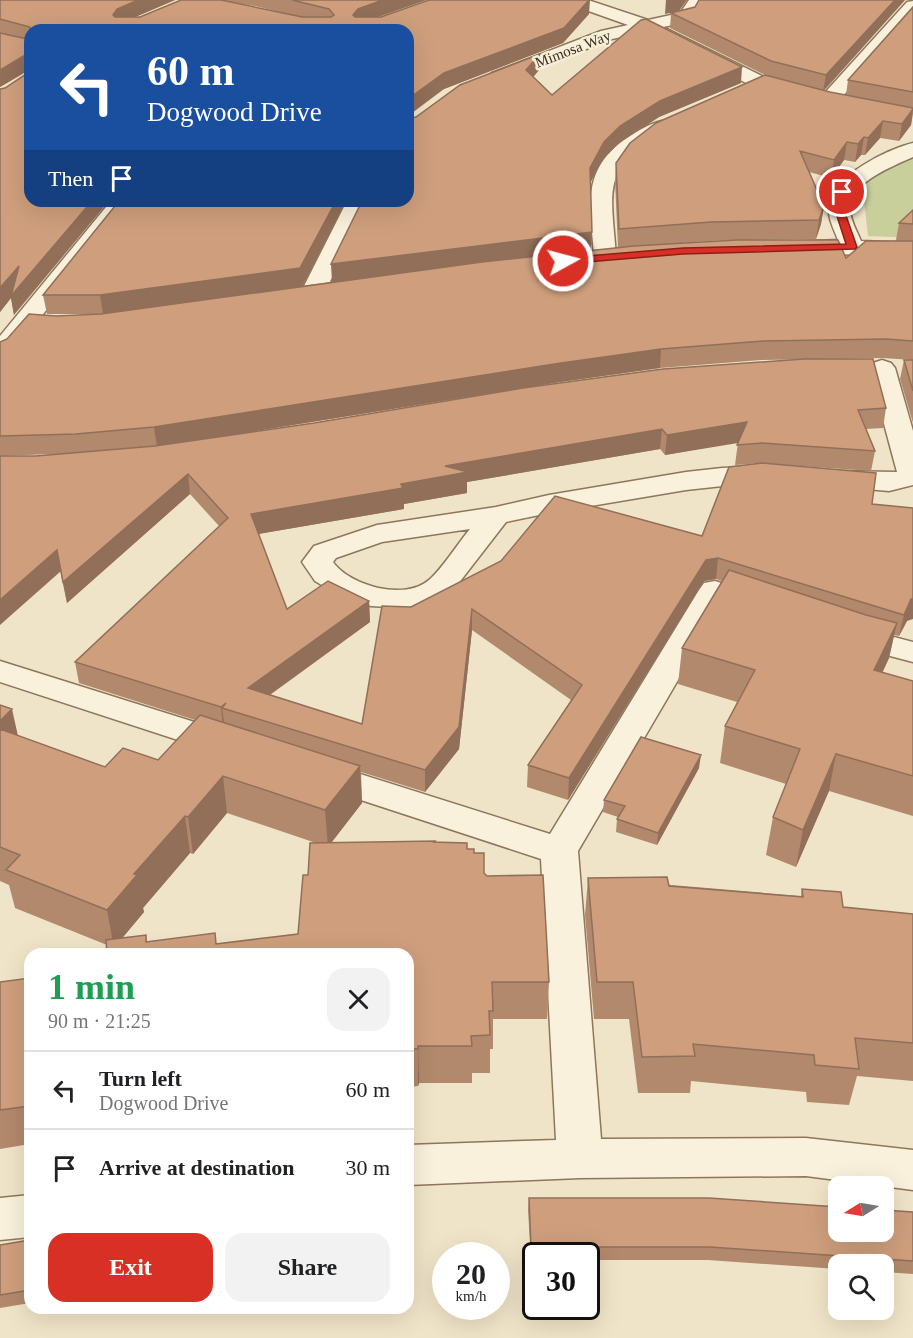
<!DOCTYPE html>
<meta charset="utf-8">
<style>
:root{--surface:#fff;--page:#f2f2f2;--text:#202124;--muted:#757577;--line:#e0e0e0;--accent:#d93025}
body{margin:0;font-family:Georgia,serif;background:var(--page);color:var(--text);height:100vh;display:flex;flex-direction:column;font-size:22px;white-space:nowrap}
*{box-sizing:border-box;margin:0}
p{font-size:20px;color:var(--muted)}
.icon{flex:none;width:33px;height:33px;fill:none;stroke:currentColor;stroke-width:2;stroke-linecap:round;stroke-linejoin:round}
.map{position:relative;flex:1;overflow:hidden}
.details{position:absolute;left:24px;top:948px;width:390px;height:366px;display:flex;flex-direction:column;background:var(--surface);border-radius:18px;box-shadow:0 6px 24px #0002}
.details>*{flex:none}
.guide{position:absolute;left:24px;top:24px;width:390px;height:183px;border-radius:18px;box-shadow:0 6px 24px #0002;background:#1a4fa0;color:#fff;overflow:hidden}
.needle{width:39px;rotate:259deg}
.buttons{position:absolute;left:828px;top:1176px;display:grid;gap:12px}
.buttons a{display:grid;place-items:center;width:66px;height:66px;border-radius:12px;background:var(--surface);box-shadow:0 6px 24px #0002;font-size:30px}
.speed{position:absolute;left:432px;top:1242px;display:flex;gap:12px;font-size:30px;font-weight:700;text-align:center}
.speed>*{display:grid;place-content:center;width:78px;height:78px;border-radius:50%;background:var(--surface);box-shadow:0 6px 24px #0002;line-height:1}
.speed small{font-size:15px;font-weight:400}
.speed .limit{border:3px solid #111;border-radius:9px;background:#fff;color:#111}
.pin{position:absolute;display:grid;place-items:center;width:51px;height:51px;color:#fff;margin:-26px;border:3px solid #fff;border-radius:50%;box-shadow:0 2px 6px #0007}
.me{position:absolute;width:66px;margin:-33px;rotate:83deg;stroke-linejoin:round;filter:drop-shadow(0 0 4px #0008)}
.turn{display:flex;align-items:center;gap:21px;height:126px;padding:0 24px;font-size:27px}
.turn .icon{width:78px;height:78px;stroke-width:2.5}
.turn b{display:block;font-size:42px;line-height:51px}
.then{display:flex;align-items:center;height:57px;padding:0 24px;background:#0003;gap:12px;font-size:22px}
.round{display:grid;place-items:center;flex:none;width:63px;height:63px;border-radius:18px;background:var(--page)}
.overview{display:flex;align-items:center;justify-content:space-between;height:102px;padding:0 24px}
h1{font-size:36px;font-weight:700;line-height:45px;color:#1e9e55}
.cta{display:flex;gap:12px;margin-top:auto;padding:12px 24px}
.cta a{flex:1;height:69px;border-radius:18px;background:var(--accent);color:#fff;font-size:24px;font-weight:700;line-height:69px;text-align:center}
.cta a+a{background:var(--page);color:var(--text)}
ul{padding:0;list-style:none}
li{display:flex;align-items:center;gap:18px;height:78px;padding:0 24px;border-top:2px solid var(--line)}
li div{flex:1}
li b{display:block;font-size:22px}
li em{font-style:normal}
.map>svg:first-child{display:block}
.green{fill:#c9cf9b}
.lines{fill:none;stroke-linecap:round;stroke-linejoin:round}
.minor-casing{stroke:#8d765c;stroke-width:3}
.minor{fill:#faf1dc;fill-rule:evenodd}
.wall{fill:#b2896c;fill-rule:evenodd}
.shaded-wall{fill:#916f58}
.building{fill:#cf9f7d;stroke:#916f58;stroke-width:1.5}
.route{fill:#d93025;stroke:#8d1f18;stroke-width:1.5}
.labels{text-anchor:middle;stroke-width:5;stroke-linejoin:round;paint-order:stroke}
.far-street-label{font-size:15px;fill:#3d2e20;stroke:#f7eed8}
</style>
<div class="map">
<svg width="913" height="1338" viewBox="0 0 913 1338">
<rect width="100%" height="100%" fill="#f0e4c8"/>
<path class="green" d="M913 156V238L868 236 862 183Z"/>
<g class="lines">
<defs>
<path id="minor" d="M564 0H588L648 20 680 13 689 0H705L692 21 663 27 768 79 804 89 806 93 804 97 797 99 754 87 645 32 612 39 504 81H492L489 77 492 73 601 31 628 25 566 3Z
M913 1V16L835 105H821L819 101 821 97 907 2Z
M662 121 669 123 672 127 669 131C600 166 611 188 616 256L613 261 605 263 597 261 594 256C591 209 580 172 624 140 636 132 648 124 662 121Z
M913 143V157C893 166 849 183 850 209 850 220 857 231 861 241L913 243V257L787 252 784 247 787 242 838 240C834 229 827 217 829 204 833 176 888 149 913 143Z
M111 201H133L9 357 0 360V336Z
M347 201H369L324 294 320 299 312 301 304 299 300 294Z
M882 360 891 363 895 368 913 431V485L889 491 820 485 816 479 820 473 830 471 897 472 869 368 873 363Z
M769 466 779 468 783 474 779 480 686 490 549 513 506 522 451 593 434 602 406 608 371 606 343 598 315 581 302 562 314 546 377 525 496 507 549 495 686 472 722 468ZM470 529C458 543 443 568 429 580 405 601 350 586 333 562L336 558 382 542Z
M715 581 770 598 775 605 770 612 759 614 723 603 578 851 601 1139 806 1138 913 1150V1190L806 1176 580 1178 408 1185V1145L556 1140 541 859 306 782 301 773 306 764 319 761 550 834 699 590 704 583Z
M848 625 913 642V662L837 642 832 635 837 628Z
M0 661 239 736 244 744 239 752 227 756 0 682Z
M30 1195V1237L0 1240V1198Z"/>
</defs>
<use href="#minor" class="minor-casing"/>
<use href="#minor" class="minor"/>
</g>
<path class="wall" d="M0 0H175L135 17H140L181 0H426L378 17 589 14 563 43 444 89 408 30 30 201 14 315 11 298 0 312V89L5 88 29 72V70L0 87ZM229 2 255 6 300 17Z
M905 0 824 91 846 95 848 80 913 7V114L911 125 899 141 880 138 865 155H861L855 162 844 160 831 178 809 172 824 206 821 224 816 239 751 240 846 258 896 240 899 223 913 210V360L882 358 761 360 660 368 560 382 187 442 886 408 883 428 866 429 875 451 871 471 759 463 735 465 738 442 665 455 660 449 467 482V493L404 504V509L258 534 287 609 369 601 370 622 270 695 362 724 411 607 702 536 872 504 907 621 899 636 894 635 889 658 882 673 913 681V816L829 791 796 867 766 855 773 817 786 784 720 763 725 726 737 702 678 684 682 648 722 581 716 579 704 581 568 800 527 787 528 765 571 700 472 630 459 749 425 792 361 772 362 803 331 843 435 842 467 849 474 853 484 873 549 982 547 1019H493V1049H490V1073H472V1083H419L418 1086 408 1087V954L107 945 15 908 9 885 0 881V705L18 736 105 767 158 760 195 720 79 683 75 662 219 526 190 494 67 603 36 456 53 454 0 456V342L56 316 96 314H47L43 295 119 201H346L302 286 332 282 416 117 539 70 533 77 552 95 741 83 659 117 619 143 603 159 590 183 592 232 591 250 560 254 618 248 615 181 616 163 765 75 670 28 671 13ZM734 240 639 246 709 241ZM227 813 316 843 308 875 298 934 216 944 147 942 146 935 122 938 144 912 143 908 190 853 193 854Z
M904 360H913V423L900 379Z
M699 768 657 845 616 832 617 819 618 817 603 812 604 800Z
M588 878 801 896 802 889 843 907 913 914V1081L857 1076 849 1105 807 1102 806 1092 691 1081 690 1093H638L629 1019H594L585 915Z
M30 978V1144L0 1149V982Z
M529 1198 913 1212V1274L884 1272V1264H838V1269L708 1260H586V1256H536V1259H531L528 1210Z
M30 1240V1303L0 1308V1245Z"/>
<path class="shaded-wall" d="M138 0H175L119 24 113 15 117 9Z
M383 0H426L358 24 353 15 358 9Z
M589 0H590L589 14 563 43 444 89 408 116V99L444 73Z
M666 0H687L679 11 665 14Z
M895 0H909H905L823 91 826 75Z
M27 54 29 70 0 87V70Z
M540 54 539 70 526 86V70Z
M742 67 741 83 659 117 619 143 603 159 589 185 590 168 604 142 620 126 660 101Z
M913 109 911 125 899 141 902 124Z
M883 121 880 138 865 155 868 138Z
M864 137 861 155 855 162 858 144Z
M847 142 844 160 831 178 834 160Z
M92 201H109L14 315 11 298 0 312V288L19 266Z
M336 201H346L302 287 103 314 100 295Z
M824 206 821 224 816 239 819 220Z
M592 232 591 250 332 282 331 264Z
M661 349 660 368 560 382 157 447 154 427 561 363Z
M747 422 744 442 665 455 667 435Z
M662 429 660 449 467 482V493L404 504V509L253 535 251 514 401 484 445 466Z
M188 474 190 494 67 603 63 582Z
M57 550 61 571 0 625V600Z
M718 558 716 579 704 581 568 800 569 778 706 560Z
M911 599H913V619L907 621 899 636 904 615Z
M369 601 370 622 250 709 248 688Z
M472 609V630L459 749 425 792V770Z
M897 623 889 658 867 706 874 670Z
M226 703 222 708 225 728 223 729 221 707Z
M12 709 20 745 0 756V721Z
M836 754 829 791 796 867 803 830Z
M701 755 699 768 657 845 658 833Z
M360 766 362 803 328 847 325 810Z
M223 776 227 813 193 854 188 817Z
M185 816 190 853 143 908 144 912 114 948 107 910 134 874Z
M418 1046 419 1083 418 1086Z"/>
<path class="building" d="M0 0H138L117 9 113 15 115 17H140L181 0H221L302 17H331L334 15 329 9 292 0H383L358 9 353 15 355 17H381L429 0H589L564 28 444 73 408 99V30H30V201H92L11 296 19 266 0 288V89L5 88 29 72 30 56 27 54 0 70V33L27 39 30 37V27L0 19Z
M699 0H895L826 75 771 61 671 13 695 7Z
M913 7V92L848 80Z
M646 19 742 67 660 101 620 126 604 142 590 168 592 232 331 264 362 201H408V119L416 117 460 85 540 54 526 70 552 95 641 20Z
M765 75 830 92 913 108V109L902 124 883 121 868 138 864 137 858 144 847 142 834 160 800 151 824 206 819 220 711 222 619 229 616 163 630 143 656 123Z
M119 201H336L300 268 100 295H43Z
M913 210V224L899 223Z
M737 240H838L846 258 866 241H913V341L886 339 763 341 661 349 561 363 154 427 76 434 0 436V342L7 339 29 314 56 316 101 314 482 262 634 246Z
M804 359H873L886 408 858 410 875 451 762 443 737 445 747 422 667 435 662 429 445 466 468 472 401 484 403 488 251 514 287 609 328 581 369 601 248 688 362 724 382 606 411 607 501 561 555 496 702 536 729 467 762 463 876 473 872 504 913 508V599H911L904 615 718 558 706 560 569 778 528 765 582 685 472 609 459 727 425 770 222 708 226 703 221 707 75 662 228 518 188 474 63 582 57 550 0 600V456H36L155 446 314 423 523 388 663 369Z
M904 360H913V391Z
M729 570 866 615 897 623 874 670 913 681V776L836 754 803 830 773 817 800 749 725 726 755 670 682 648Z
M0 705 12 709 0 721Z
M200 715 360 766 325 810 223 776 188 817 185 816 134 874 137 875 107 910 6 870 20 855 0 847V729L105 767 123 748 158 760Z
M641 737 701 755 658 833 617 819 625 806 604 800Z
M435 841 434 842 467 843V849H474V853H484V873L487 876 543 875 549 982H492L493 1011H489L490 1035 471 1036 472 1046H418V1049H408V954H107L106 940 146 935V942L215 933 216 944 298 934 303 875H308L310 843Z
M667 877 669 886 803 897 802 889 841 892 843 907 913 914V1043L855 1038 859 1069 815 1065 814 1055 693 1044 695 1056 642 1057 633 982H597L588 878Z
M30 978V1106L0 1110V982Z
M529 1198H709L838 1207V1232H884V1210L913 1212V1261L710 1247H531Z
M30 1240V1290L0 1295V1245Z"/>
<path class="route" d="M842 189 846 192 843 207 857 247 855 249 683 254 563 264 559 261 563 258 683 248 846 244 834 207 837 192Z"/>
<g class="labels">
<g class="far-street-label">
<text transform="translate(573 49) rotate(-21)" y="5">Mimosa Way</text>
</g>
</g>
</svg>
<div class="buttons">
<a><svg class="needle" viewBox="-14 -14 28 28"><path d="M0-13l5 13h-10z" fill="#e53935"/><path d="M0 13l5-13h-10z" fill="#757577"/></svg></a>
<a><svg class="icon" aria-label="search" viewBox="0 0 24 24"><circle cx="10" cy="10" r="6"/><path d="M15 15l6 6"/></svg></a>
</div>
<div class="speed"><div>20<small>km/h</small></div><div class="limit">30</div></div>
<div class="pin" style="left:842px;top:192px;background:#d93025"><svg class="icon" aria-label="arrive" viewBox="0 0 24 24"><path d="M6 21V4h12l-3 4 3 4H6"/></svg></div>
<svg class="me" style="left:563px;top:261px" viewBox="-20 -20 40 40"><circle r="17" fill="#d93025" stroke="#fff" stroke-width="3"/><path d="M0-11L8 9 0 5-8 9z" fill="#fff"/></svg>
<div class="guide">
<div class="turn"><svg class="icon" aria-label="left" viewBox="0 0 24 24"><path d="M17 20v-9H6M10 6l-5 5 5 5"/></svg><div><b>60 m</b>Dogwood Drive</div></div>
<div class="then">Then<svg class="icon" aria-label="arrive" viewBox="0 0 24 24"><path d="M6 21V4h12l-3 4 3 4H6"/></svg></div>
</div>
<section class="details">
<div class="overview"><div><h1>1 min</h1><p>90 m · 21:25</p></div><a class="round"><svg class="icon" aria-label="close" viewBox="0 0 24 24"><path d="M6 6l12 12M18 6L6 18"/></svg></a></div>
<ul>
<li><svg class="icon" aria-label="left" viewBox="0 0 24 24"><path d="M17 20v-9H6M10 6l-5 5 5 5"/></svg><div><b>Turn left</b><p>Dogwood Drive</p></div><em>60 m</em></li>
<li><svg class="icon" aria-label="arrive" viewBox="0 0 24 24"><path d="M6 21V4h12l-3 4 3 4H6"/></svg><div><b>Arrive at destination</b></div><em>30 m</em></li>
</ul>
<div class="cta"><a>Exit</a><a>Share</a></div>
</section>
</div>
